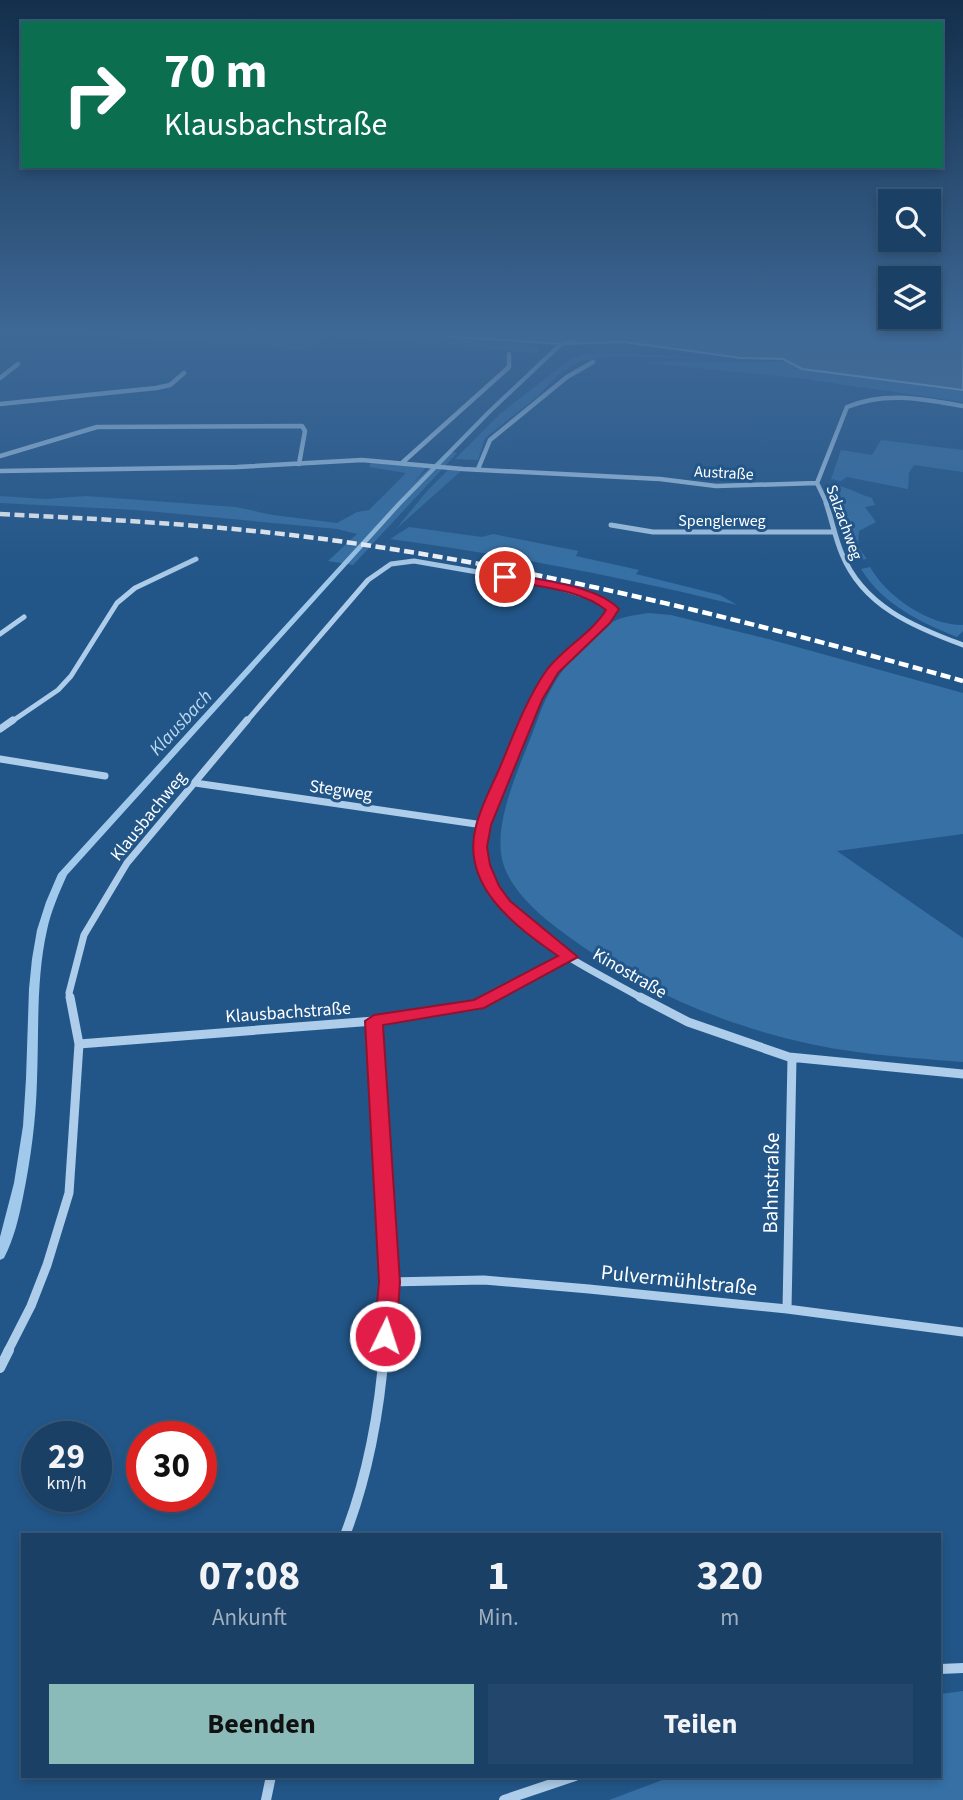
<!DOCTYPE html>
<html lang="de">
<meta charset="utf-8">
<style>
:root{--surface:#1a4066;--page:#23476c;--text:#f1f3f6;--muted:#9fafbf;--line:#38597a;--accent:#8bbbb9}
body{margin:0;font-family:"Source Sans 3",sans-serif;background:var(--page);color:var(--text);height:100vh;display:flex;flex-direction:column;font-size:26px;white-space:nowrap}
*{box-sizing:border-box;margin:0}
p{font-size:23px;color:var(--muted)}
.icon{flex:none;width:38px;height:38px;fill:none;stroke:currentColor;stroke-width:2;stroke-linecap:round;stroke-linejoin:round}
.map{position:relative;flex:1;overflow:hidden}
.sheet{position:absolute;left:21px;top:1533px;width:920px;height:245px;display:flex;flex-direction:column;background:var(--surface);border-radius:0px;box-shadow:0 4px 10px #0003,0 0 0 2px var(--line)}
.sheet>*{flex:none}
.top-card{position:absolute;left:21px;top:21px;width:922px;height:147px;border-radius:0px;box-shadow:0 4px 10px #0003,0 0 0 2px var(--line);background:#0b6e4f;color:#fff;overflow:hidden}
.buttons{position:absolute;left:878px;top:189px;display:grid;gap:14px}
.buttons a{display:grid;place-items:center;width:63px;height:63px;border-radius:0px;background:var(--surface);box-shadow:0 4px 10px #0003,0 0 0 2px var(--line);font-size:35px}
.speed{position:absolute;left:21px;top:1421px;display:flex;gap:14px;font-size:35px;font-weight:700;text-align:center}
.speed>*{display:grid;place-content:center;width:91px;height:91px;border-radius:50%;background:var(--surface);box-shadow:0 4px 10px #0003,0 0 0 2px var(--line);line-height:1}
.speed small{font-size:18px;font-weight:400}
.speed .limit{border:10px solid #d22;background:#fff;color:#111}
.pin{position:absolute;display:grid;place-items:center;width:60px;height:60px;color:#fff;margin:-30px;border:4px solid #fff;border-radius:50%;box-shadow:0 2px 7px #0007}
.me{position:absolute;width:77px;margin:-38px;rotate:4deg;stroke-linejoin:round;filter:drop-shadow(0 0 5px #0008)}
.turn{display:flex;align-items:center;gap:24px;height:147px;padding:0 28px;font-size:32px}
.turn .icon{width:91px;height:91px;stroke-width:2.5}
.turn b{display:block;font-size:49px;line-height:60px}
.eta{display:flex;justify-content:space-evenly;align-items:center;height:119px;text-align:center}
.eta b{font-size:42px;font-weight:700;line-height:49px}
.cta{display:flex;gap:14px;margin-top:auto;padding:14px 28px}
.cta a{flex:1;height:80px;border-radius:0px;background:var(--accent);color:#111;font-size:28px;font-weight:700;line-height:80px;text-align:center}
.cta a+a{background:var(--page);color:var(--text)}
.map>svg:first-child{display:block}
.green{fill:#3670a5}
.water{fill:#4b7093;stroke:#a1c9eb;stroke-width:2}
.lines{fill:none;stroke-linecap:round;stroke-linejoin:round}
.stream{fill:#a1c9eb;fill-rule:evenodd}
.minor-far4{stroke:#adcdea;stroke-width:4.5}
.minor-far3{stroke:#adcdea;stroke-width:5}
.minor-far2{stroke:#adcdea;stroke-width:7}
.minor-far1{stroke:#adcdea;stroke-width:9}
.minor{stroke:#adcdea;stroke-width:10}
.rail{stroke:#fff;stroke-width:4.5;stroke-dasharray:10 4.5;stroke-linecap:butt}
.route{fill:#e11d48;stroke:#92132f;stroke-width:2}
.labels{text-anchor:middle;stroke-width:6;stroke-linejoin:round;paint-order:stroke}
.far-street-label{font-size:16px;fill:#fff;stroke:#225688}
.street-label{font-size:18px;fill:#fff;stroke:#225688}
.water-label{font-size:19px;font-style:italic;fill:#b8d7f1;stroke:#225688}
.near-street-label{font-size:21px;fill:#fff;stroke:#225688}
</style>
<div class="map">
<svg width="963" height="1800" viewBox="0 0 963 1800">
<rect width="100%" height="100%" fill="#225688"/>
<path class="green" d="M62 333H386L520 342 540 349 537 353 324 336 308 350Z
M609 353 712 358 613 356 580 361 558 375 538 396 485 438 478 460 455 459 501 413 573 357 585 354Z
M641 362H790L802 369 963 390V402L805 379Z
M881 440 963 450V472L914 465 909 473 908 489 847 477 841 481 831 479 841 450 872 455Z
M448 451 457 453 353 565 328 561 357 534 337 529 136 510 0 503V496L46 499 86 496 236 507 273 515 337 523 357 512 369 510 406 473 369 467 371 462 427 467 413 483Z
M448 470 461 471 396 529 427 491Z
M830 484C846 486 858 494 872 498L875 505 865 507 876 522 859 531 858 547 867 559 858 560 851 550Z
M409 527 482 537 493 534 578 551 576 556 639 570 636 574 720 595 737 605C622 577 507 555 390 539Z
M870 567C887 597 928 625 963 625V631L957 637C920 622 882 604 861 569Z
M648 613 671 615 772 640 963 693V834L837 851 963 938V1062C928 1059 892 1057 857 1052 753 1038 649 997 565 934 539 915 505 887 501 853 496 813 523 760 537 721 549 685 578 641 612 622 624 616 636 615 648 613Z
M963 1691V1800H609L673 1776H940V1694Z"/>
<path class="water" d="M396 333H949L963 335V390L802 369 783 359 741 358 624 342 561 344Z"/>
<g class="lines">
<path class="stream" d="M574 339 577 341 576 342 563 345 490 414 401 505 67 875C59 893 51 911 47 930 36 979 39 1030 37 1080 36 1119 31 1158 23 1197 19 1217 14 1239 4 1258L0 1260V1237L14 1183 23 1126 26 1079 29 989 32 959 37 930 46 902 58 874 397 503 486 412 559 343Z"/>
<path class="minor-far4" d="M0 378 18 364
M0 404 156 388 170 385 184 373
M0 456 97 427 302 426 305 431 299 464
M403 462 509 367V354
M478 469 490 440 567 377 593 362
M0 471 237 467 362 460 463 469 660 479 716 486 817 483
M827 504 817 483 847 407C886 391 923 399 963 406"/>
<path class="minor-far3" d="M826 503C832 520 835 538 842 554 863 606 914 627 963 645
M611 525 653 532H834
M0 634 24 617
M11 722 58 690 71 676 117 603 135 588 196 559
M246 722 368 580 391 564 414 561 547 584 596 599 613 609 554 670 525 722"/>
<path class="minor-far2" d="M526 720C511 751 481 812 480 845 478 920 588 967 643 999
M0 729 13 720
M0 759 105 776
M195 783 483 825
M70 999 69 993 84 935 127 863 247 720
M490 999 570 957"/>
<path class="minor-far1" d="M640 997 688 1022 789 1057 963 1074
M374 1021 389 1282 384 1351
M79 1044 374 1021 478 1005 493 997
M389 1282 484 1280 589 1289 787 1309 963 1332
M787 1309 792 1058
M8 1351 31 1306 47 1265 69 1193 79 1044 70 997"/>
<path class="minor" d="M0 1368 9 1350
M345 1535C367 1479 380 1410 384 1350
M940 1669 963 1668
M266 1800 271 1776
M504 1800 575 1776"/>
<path class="rail" d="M0 514C120 520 240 526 359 544 564 574 764 625 963 681"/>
</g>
<linearGradient id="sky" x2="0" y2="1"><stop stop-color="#132f4b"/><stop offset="0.57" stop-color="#3e6896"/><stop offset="1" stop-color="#3e6896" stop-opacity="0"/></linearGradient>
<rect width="963" height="585" fill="url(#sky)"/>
<path class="route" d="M505 573C537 580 597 585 619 609L610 623 558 673 542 700 491 825 487 847 490 865 499 886 510 901 578 957 484 1008 383 1025 400 1282 396 1336 393 1342 385 1345 377 1342 374 1336 379 1282 365 1021 374 1015 474 1000 558 956C515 926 460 886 476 826 481 806 492 786 500 767 514 734 526 700 546 671 563 648 591 634 606 610 579 588 534 587 501 579L499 577Z"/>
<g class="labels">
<g class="far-street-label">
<text transform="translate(724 472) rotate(3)" y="6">Austraße</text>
<text x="722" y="526">Spenglerweg</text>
<text transform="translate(845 522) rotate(70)" y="6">Salzachweg</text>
</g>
<g class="street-label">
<text transform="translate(341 790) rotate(8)" y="6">Stegweg</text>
<text transform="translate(148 816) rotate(-51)" y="6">Klausbachweg</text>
<text transform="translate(630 973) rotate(30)" y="6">Kinostraße</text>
<text transform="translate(288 1012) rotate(-4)" y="6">Klausbachstraße</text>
</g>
<g class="water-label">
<text transform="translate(180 722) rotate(-47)" y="7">Klausbach</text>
</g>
<g class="near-street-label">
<text transform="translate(771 1183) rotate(-89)" y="7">Bahnstraße</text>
<text transform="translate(679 1280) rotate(6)" y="7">Pulvermühlstraße</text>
</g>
</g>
</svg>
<div class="buttons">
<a><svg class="icon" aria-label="search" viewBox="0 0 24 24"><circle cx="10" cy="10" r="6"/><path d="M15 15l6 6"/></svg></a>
<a><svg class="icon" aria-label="layers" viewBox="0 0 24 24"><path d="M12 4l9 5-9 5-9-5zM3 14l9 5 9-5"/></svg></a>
</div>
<div class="speed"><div>29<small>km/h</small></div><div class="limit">30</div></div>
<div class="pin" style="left:505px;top:577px;background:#d93025"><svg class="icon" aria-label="arrive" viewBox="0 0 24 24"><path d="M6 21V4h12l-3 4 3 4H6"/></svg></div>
<svg class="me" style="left:385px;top:1336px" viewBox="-20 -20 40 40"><circle r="17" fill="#e11d48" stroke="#fff" stroke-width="3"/><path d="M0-11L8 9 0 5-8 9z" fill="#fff"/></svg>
<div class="top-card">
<div class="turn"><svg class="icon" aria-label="right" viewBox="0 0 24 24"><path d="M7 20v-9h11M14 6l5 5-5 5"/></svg><div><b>70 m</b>Klausbachstraße</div></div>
</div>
<section class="sheet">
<div class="eta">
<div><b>07:08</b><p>Ankunft</p></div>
<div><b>1</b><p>Min.</p></div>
<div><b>320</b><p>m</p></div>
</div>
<div class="cta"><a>Beenden</a><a>Teilen</a></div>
</section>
</div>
